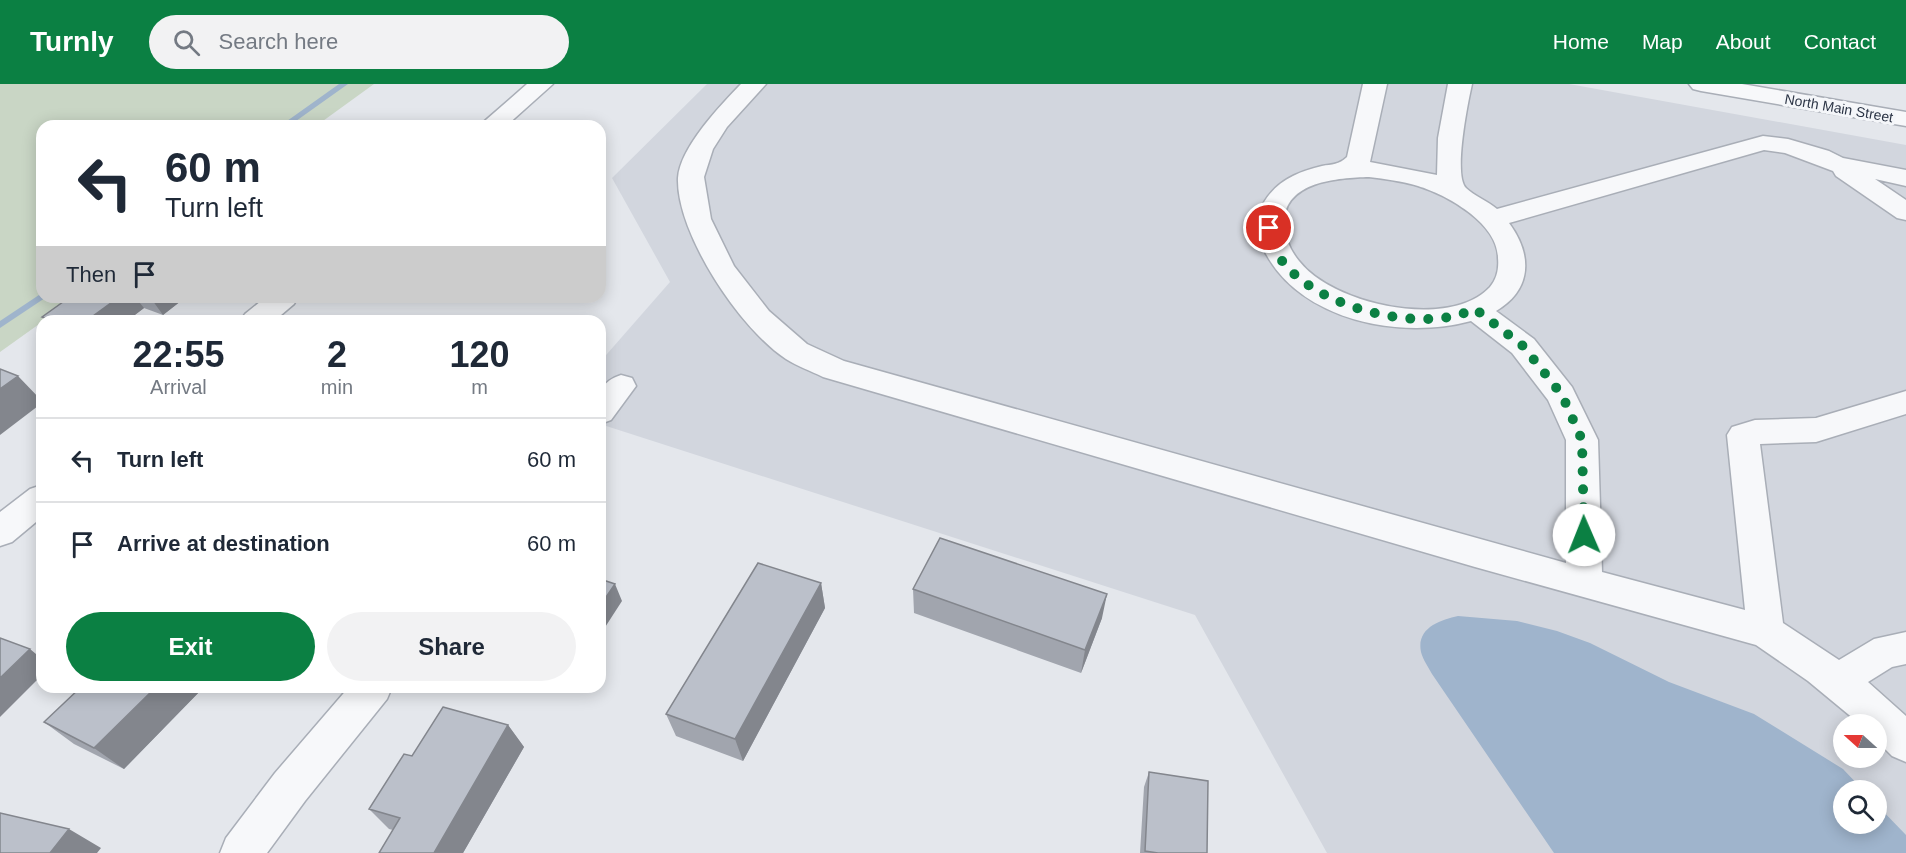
<!DOCTYPE html>
<style>
:root{--surface:#fff;--page:#f2f2f3;--text:#1f2937;--muted:#747a83;--line:#e0e1e3;--accent:#0b8043}
body{margin:0;font-family:Helvetica,sans-serif;background:var(--page);color:var(--text);height:100vh;display:flex;flex-direction:column;font-size:22px;white-space:nowrap}
*{box-sizing:border-box;margin:0}
p{font-size:20px;color:var(--muted)}
.icon{flex:none;width:33px;height:33px;fill:none;stroke:currentColor;stroke-width:2;stroke-linecap:round;stroke-linejoin:round}
.map{position:relative;flex:1;overflow:hidden}
.sheet{position:absolute;left:36px;top:231px;width:570px;height:378px;display:flex;flex-direction:column;background:var(--surface);border-radius:18px;box-shadow:0 3px 15px #0003}
.sheet>*{flex:none}
.hud{position:absolute;left:36px;top:36px;width:570px;height:183px;border-radius:18px;box-shadow:0 3px 15px #0003;background:#fff;color:var(--text);overflow:hidden}
.needle{width:39px;rotate:291deg}
.controls{position:absolute;left:1833px;top:630px;display:grid;gap:12px}
.controls a{display:grid;place-items:center;width:54px;height:54px;border-radius:50%;background:var(--surface);box-shadow:0 3px 15px #0003;font-size:30px}
.pin{position:absolute;display:grid;place-items:center;width:51px;height:51px;color:#fff;margin:-26px;border:3px solid #fff;border-radius:50%;box-shadow:0 2px 6px #0007}
.me{position:absolute;width:66px;margin:-33px;rotate:359deg;stroke-linejoin:round;filter:drop-shadow(0 0 4px #0008)}
.turn{display:flex;align-items:center;gap:21px;height:126px;padding:0 30px;font-size:27px}
.turn .icon{width:78px;height:78px;stroke-width:2.5}
.turn b{display:block;font-size:42px;line-height:51px}
.then{display:flex;align-items:center;height:57px;padding:0 30px;background:#0003;gap:12px;font-size:22px}
.eta{display:flex;justify-content:space-evenly;align-items:center;height:102px;text-align:center}
.eta b{font-size:36px;font-weight:700;line-height:42px}
.button{display:flex;gap:12px;margin-top:auto;padding:12px 30px}
.button a{flex:1;height:69px;border-radius:36px;background:var(--accent);color:#fff;font-size:24px;font-weight:700;line-height:69px;text-align:center}
.button a+a{background:var(--page);color:var(--text)}
ul{padding:0;list-style:none}
li{display:flex;align-items:center;gap:18px;height:84px;padding:0 30px;border-top:2px solid var(--line)}
li div{flex:1}
li b{display:block;font-size:22px}
li em{font-style:normal}
header{display:flex;align-items:center;gap:36px;box-sizing:border-box;height:84px;padding:0 30px;background:var(--accent);color:#fff}
header strong{font-size:28px}
nav{display:flex;gap:33px;margin-inline-start:auto;font-size:21px}
.search{width:420px;height:54px;background:var(--page);display:flex;align-items:center;gap:15px;box-sizing:border-box;padding:0 21px;border-radius:33px;color:var(--muted);font-size:22px}
.map>svg:first-child{display:block}
.built{fill:#d2d6de;fill-rule:evenodd}
.green{fill:#c9d6c5}
.water{fill:#9fb4cc}
.lines{fill:none;stroke-linecap:round;stroke-linejoin:round}
.stream{fill:#9fb4cc;fill-rule:evenodd}
.minor-casing{stroke:#a9aeb7;stroke-width:3}
.minor{fill:#f7f8fa;fill-rule:evenodd}
.wall{fill:#a1a5ae}
.shaded-wall{fill:#83868d}
.building{fill:#bbc0ca;stroke:#83868d;stroke-width:1.5}
.route{stroke:#0b8043;stroke-width:10;stroke-dasharray:0 18}
.labels{text-anchor:middle;stroke-width:6;stroke-linejoin:round;paint-order:stroke}
.far-street-label{font-size:14px;fill:#2b3445;stroke:#f4f6f9}
</style>
<header>
<strong>Turnly</strong>
<div class="search"><svg class="icon" aria-label="search" viewBox="0 0 24 24"><circle cx="10" cy="10" r="6"/><path d="M15 15l6 6"/></svg>Search here</div>
<nav><a>Home</a><a>Map</a><a>About</a><a>Contact</a></nav>
</header>
<div class="map">
<svg width="1906" height="769" viewBox="0 0 1906 769">
<rect width="100%" height="100%" fill="#e4e7ec"/>
<path class="built" d="M707 0H1569L1906 61V769H1327L1195 531 600 340V278L670 198 612 94ZM1844 640H1876V674H1844ZM1844 706H1876V740H1844Z"/>
<path class="green" d="M0 0H374L316 42H42V213H77L0 268Z"/>
<path class="water" d="M1458 532 1517 537 1557 547 1590 559 1669 598 1754 630 1843 685 1863 706H1844V740H1876L1877 721 1906 751V769H1554L1432 590C1429 584 1423 576 1421 568 1416 544 1440 536 1458 532Z"/>
<g class="lines">
<path class="stream" d="M339 0H348L289 42H280Z
M42 209V213H46L45 214 0 244V237Z"/>
<defs>
<path id="minor" d="M527 0H553L506 42H479Z
M741 0H766L727 43 713 65 704 93 711 135 734 182 769 227 807 260 844 277 1566 479V356L1548 316 1512 269 1471 237C1401 256 1301 237 1265 168 1257 153 1254 135 1263 120 1276 97 1297 88 1322 82 1332 80 1339 81 1347 73L1363 0H1387L1370 78 1437 91 1438 54 1448 0H1472C1468 18 1453 91 1466 104 1474 112 1488 117 1497 125L1763 52 1788 55 1829 67 1843 74 1906 86V102L1875 95 1906 116V136L1897 134 1836 92 1833 87 1785 69 1764 66 1509 139C1532 170 1533 205 1496 227L1534 255 1572 303 1598 356 1602 488 1745 526 1727 351 1732 343 1755 336 1816 334 1906 307V330L1816 358 1760 360 1783 539 1839 576 1874 555 1906 548V580L1892 583 1868 598 1906 632V678L1892 672 1876 656V640H1860L1808 597 1756 561 1475 483 823 293C811 287 797 282 786 275 740 245 676 149 678 94 680 63 721 21 741 0ZM1369 93C1385 95 1402 97 1418 102 1447 111 1498 139 1498 174 1499 184 1497 195 1490 203 1449 247 1332 220 1299 177 1290 166 1285 154 1284 140 1283 97 1338 94 1369 93Z
M1689 0H1742L1906 28V42L1701 7 1693 5Z
M266 213H298L294 220 274 237H240L245 230Z
M621 291 632 294 636 302 611 336 600 340C600 317 595 299 621 291Z
M42 401V433L12 458 0 462V428L30 405Z
M349 603H392L387 615 305 717 267 769H220L226 754 275 689Z"/>
</defs>
<use href="#minor" class="minor-casing"/>
<use href="#minor" class="minor"/>
</g>
<path class="wall" d="M70 213H186L163 231 144 224 127 237H46L42 233Z
M821 499 825 524 743 677 676 652 666 630Z
M913 505 1102 534 1081 589 914 529Z
M81 603H204L124 685 74 660 44 638Z
M508 641 524 663 463 769H379L393 746 389 745 369 725 412 672Z
M1149 688 1207 769H1140L1144 703Z"/>
<path class="shaded-wall" d="M119 213H135L144 224 127 237H86Z
M150 213H186L163 231Z
M18 292 42 317V319L0 351V305Z
M821 499 825 524 743 677 735 655Z
M615 500 622 517 600 551V522Z
M1107 510 1102 534 1081 589 1085 566Z
M30 565 42 575V591L0 633V594Z
M156 603H204L124 685 94 664Z
M508 641 524 663 463 769H434Z
M69 745 101 764 97 769H50Z"/>
<path class="building" d="M70 213H119L86 237H53L42 233Z
M0 285 18 292 0 305Z
M940 454 1107 510 1085 566 913 505Z
M758 479 821 499 735 655 666 630Z
M600 495 615 500 600 522Z
M0 554 30 565 0 594Z
M81 603H156L94 664 44 638Z
M443 623 508 641 434 769H379L400 734 369 725 404 670 412 672Z
M1149 688 1208 697 1207 769H1158L1145 767Z
M0 729 69 745 50 769H0Z"/>
<g class="lines">
<path class="route" d="M1269 144C1271 151 1272 159 1275 166 1302 217 1395 243 1449 233 1458 232 1467 228 1475 225L1523 262 1562 311 1582 356 1584 451"/>
</g>
<g class="labels">
<g class="far-street-label">
<text transform="translate(1839 24) rotate(10)" y="5">North Main Street</text>
</g>
</g>
</svg>
<div class="controls">
<a><svg class="needle" viewBox="-14 -14 28 28"><path d="M0-13l5 13h-10z" fill="#e53935"/><path d="M0 13l5-13h-10z" fill="#747a83"/></svg></a>
<a><svg class="icon" aria-label="search" viewBox="0 0 24 24"><circle cx="10" cy="10" r="6"/><path d="M15 15l6 6"/></svg></a>
</div>
<div class="pin" style="left:1269px;top:144px;background:#d93025"><svg class="icon" aria-label="arrive" viewBox="0 0 24 24"><path d="M6 21V4h12l-3 4 3 4H6"/></svg></div>
<svg class="me" style="left:1584px;top:451px" viewBox="-20 -20 40 40"><circle r="19" fill="#fff"/><path d="M0-13L10 11 0 6-10 11z" fill="#0b8043"/></svg>
<div class="hud">
<div class="turn"><svg class="icon" aria-label="left" viewBox="0 0 24 24"><path d="M17 20v-9H6M10 6l-5 5 5 5"/></svg><div><b>60 m</b>Turn left</div></div>
<div class="then">Then<svg class="icon" aria-label="arrive" viewBox="0 0 24 24"><path d="M6 21V4h12l-3 4 3 4H6"/></svg></div>
</div>
<section class="sheet">
<div class="eta">
<div><b>22:55</b><p>Arrival</p></div>
<div><b>2</b><p>min</p></div>
<div><b>120</b><p>m</p></div>
</div>
<ul>
<li><svg class="icon" aria-label="left" viewBox="0 0 24 24"><path d="M17 20v-9H6M10 6l-5 5 5 5"/></svg><div><b>Turn left</b></div><em>60 m</em></li>
<li><svg class="icon" aria-label="arrive" viewBox="0 0 24 24"><path d="M6 21V4h12l-3 4 3 4H6"/></svg><div><b>Arrive at destination</b></div><em>60 m</em></li>
</ul>
<div class="button"><a>Exit</a><a>Share</a></div>
</section>
</div>
